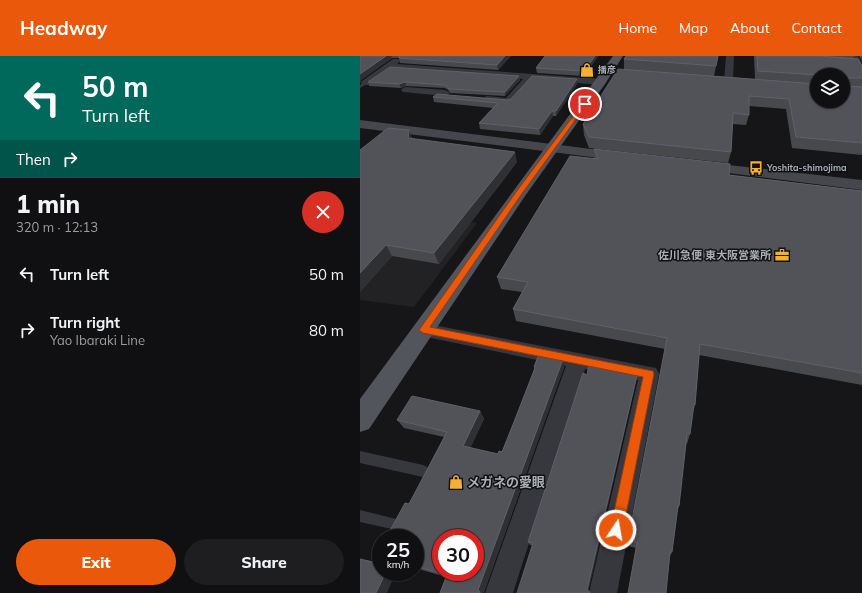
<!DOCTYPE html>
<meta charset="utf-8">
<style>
:root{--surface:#101012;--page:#1e1e20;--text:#f1f3f6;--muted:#9c9d9f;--line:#303032;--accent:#ea580c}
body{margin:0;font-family:Mulish,"Noto Sans JP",sans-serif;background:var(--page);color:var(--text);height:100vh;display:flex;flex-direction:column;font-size:15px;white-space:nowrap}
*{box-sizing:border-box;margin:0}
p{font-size:13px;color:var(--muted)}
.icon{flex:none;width:22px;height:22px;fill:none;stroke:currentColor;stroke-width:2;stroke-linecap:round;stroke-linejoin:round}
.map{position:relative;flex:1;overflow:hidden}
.details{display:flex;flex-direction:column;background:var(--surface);width:360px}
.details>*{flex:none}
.hud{background:#00695c;color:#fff;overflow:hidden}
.fabs{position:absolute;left:450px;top:12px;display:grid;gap:8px}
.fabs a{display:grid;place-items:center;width:40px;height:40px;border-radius:50%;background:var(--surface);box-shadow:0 1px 3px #0004,0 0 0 1px var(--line);font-size:20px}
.speed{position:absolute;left:12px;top:473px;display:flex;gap:8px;font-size:20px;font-weight:700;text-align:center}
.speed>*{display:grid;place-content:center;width:52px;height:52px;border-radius:50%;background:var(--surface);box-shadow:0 1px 3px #0004,0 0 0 1px var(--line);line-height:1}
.speed small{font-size:10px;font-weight:400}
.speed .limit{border:6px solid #d22;background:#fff;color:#111}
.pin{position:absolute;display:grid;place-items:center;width:34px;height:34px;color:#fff;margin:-17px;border:2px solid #fff;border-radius:50%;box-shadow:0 1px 4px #0007}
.me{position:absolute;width:44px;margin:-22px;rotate:12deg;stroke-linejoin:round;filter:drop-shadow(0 0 3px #0008)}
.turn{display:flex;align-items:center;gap:14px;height:84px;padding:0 16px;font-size:18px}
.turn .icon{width:52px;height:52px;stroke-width:2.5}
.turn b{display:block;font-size:28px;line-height:34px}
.then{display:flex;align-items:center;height:38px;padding:0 16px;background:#0003;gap:8px;font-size:15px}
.round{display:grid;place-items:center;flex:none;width:42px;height:42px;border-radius:21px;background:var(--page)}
.headline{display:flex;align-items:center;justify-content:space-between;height:68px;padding:0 16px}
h1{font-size:24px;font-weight:800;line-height:30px}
.primary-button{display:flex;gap:8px;margin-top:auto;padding:8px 16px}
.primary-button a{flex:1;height:46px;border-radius:24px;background:var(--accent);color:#fff;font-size:16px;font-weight:800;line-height:46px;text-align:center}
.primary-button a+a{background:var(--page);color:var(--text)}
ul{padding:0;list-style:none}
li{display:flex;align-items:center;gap:12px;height:56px;padding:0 16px}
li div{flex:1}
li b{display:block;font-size:15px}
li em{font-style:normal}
header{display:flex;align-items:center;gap:24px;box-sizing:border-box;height:56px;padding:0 20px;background:var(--accent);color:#fff}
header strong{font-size:19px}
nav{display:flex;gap:22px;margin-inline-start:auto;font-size:14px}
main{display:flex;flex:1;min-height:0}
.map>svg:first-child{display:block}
.built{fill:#222225}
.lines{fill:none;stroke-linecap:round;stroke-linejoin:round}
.lane{fill:#37383d;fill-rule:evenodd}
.street{fill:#37383d;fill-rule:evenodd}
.secondary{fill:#45474d;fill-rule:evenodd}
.primary{fill:#53555c;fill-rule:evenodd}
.wall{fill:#47494d;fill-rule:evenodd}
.shaded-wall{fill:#2f3033}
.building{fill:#525359;stroke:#5f6168;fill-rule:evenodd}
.route{fill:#ea580c;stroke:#983908}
.labels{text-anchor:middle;stroke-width:3;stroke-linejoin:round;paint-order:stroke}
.far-poi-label{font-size:9px;font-weight:bold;fill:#a8adb8;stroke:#111113;text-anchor:start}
.poi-label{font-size:11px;font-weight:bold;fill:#a8adb8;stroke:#111113;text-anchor:end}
.near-poi-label{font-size:13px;font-weight:bold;fill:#a8adb8;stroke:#111113;text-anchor:start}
</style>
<header>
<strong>Headway</strong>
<nav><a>Home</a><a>Map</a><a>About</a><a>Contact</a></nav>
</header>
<main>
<section class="details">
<div class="hud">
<div class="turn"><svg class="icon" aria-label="left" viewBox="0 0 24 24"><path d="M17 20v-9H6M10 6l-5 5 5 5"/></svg><div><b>50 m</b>Turn left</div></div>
<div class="then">Then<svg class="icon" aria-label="right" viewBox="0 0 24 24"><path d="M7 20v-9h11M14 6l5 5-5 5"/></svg></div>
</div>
<div class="headline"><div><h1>1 min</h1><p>320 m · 12:13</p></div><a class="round" style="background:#d93025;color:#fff"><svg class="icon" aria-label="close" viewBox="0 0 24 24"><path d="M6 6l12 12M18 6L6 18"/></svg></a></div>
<ul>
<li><svg class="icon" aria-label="left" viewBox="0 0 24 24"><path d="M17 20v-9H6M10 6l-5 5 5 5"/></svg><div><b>Turn left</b></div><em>50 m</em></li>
<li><svg class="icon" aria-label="right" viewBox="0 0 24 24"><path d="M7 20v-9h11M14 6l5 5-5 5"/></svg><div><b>Turn right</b><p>Yao Ibaraki Line</p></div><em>80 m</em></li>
</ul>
<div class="primary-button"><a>Exit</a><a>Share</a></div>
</section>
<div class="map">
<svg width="502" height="537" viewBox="0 0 502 537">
<rect width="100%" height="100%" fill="#161618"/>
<path class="built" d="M71 161 117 167 54 251 0 244V170Z"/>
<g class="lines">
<path class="lane" d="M5 26 7 28 0 32V29Z
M0 395 63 409 67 411 69 415 67 419 63 421 0 407Z
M0 454 36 463 38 467 36 471 32 473 0 466Z"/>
<path class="street" d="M366 0H374L373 24 389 26 390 28 389 30 365 28 364 26Z
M490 0H498L502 8V20L498 17Z
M33 3H39L40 5 37 8 241 23 245 26 241 29 172 23 151 47 148 48 127 46 122 43 127 40 146 42 163 23 31 13 8 29H2L1 27 2 25Z
M46 31 85 34 90 37 85 40 43 36 41 34 43 32Z
M63 267 296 312 299 318 257 537H229L278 324 225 313 153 537H125L206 310 57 279 54 274 57 269Z"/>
<path class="secondary" d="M0 64 263 97 268 98 270 101 268 104 263 105 0 72Z
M341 106 502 124V134L336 113 334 110 336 107Z"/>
<path class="primary" d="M253 0H263L245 28 165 140 9 373 0 376V343Z"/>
</g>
<path class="wall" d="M0 0H151L138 14 40 7 39 2H32L1 24 0 27Z
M185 0H238L226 18 223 20 177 17 176 12Z
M358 0 354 20 395 23 394 0H494L493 2 502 9V99L432 92 426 53 389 50V59L386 69 373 68 371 96 368 107 229 92 224 79 223 68 264 13V3ZM457 19H483L457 45Z
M499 0H502V5Z
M159 20 160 24 145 40 90 37 88 34 85 32 46 30 41 32 9 30 8 26Z
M217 23V28L196 60H193L180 79 120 73 119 67 133 52 74 46 73 41 147 44Z
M49 74 52 83 157 106 79 208 32 200 0 236V94Z
M234 93 369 119 502 135V329L339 299 335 349 333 356 330 378 327 388 326 387 319 450 317 456 312 496 310 500 268 490 305 293 156 265 153 253 162 236 141 233 137 221 234 103Z
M174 311H204L124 536V537H80L86 521 55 512V482L49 448 84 381 44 372 37 364 120 355 124 363 110 392 138 398 142 396 154 366 174 314Z
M227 319H277L276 325 228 535 230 537 172 489H170L168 486Z"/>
<path class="shaded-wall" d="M26 0H31L32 2 1 24 0 27V18Z
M145 0H151L138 14 137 9Z
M235 0H238L226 18 223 20V15Z
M159 20 160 24 145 40V36Z
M217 23V28L196 60V55Z
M45 26 46 30 41 32 39 28Z
M192 55 193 60 180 79 179 73Z
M49 74 53 85 48 82Z
M155 96 157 106 79 208 74 197Z
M26 189 32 200 0 236V217Z
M203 303 204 311 124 536V537H120L118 534Z
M277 319 276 325 228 537 227 534Z
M120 355 124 363 108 397 103 390Z
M26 516H36L27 537H16Z"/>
<path class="building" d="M0 0H26L0 18Z
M39 0H145L137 9 39 2Z
M185 0H235L226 13 223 15 176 12Z
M266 0H358L356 10 264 3Z
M397 0H460L498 3 501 8 502 9V22H487L485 23 487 30 502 31V87L436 81 429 43 389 40V59L373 57 371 96 229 81 223 68 258 13 457 28V45H483V19H457L398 15Z
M30 11 159 20 145 36 89 33 87 30 84 29 45 26 39 28 8 26Z
M172 20 217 23 196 55H192L179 73 119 67 138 47 73 41 77 38 147 44 151 43Z
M28 72 49 74 48 82 155 96 74 197 26 189 0 217V94Z
M234 93 370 108 369 119 502 135V317L340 288 335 349 334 348 330 378H327L319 450H318L312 496H310L306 537H268L277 487 268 484 307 282 153 253 168 226 137 221 210 100 238 103Z
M179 298 203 303 118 534 120 536V537H80L87 519 55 510V482H26L45 447 49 448 87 376 37 364 52 340 120 355 103 390 138 398 139 395 142 396 154 366 175 312 174 311ZM81 482H115V516H81Z
M229 309 277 319 227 534 230 536V537H157L173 487 168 486 223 317 227 319Z
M21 491V516H26L16 537H0V503L13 506Z"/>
<path class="route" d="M223 47 227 48 161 139 70 271 293 315 294 318 263 474 261 479 256 481 252 479 250 474 283 321 63 277 59 274 156 136Z"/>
<defs>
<symbol id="shop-bare" viewBox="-9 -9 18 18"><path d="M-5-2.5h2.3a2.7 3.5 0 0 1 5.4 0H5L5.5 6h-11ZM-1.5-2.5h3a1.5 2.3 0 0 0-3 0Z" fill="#f2b134" stroke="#111113" stroke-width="2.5" paint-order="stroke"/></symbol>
<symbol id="bus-bare" viewBox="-9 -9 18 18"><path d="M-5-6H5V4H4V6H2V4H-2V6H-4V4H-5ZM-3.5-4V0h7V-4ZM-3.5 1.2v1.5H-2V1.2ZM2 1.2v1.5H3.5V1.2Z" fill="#f2b134" stroke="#111113" stroke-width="2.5" paint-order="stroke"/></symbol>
<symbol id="office-bare" viewBox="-9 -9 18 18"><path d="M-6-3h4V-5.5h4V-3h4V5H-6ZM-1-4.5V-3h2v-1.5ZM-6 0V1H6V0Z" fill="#f2b134" stroke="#111113" stroke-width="2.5" paint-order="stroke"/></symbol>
</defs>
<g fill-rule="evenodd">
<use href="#shop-bare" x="217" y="4" width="20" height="20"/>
<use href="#bus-bare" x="386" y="102" width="20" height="20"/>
<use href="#office-bare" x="412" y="189" width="20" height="20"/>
<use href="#shop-bare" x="86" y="416" width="20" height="20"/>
</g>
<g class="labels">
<g class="far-poi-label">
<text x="238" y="17">播彦</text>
<text x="407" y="115">Yoshita-shimojima</text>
</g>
<g class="poi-label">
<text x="411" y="203">佐川急便 東大阪営業所</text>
</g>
<g class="near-poi-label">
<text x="107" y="431">メガネの愛眼</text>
</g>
</g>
</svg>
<div class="fabs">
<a><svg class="icon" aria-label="layers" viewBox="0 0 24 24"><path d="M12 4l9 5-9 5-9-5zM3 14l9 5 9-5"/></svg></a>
</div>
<div class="speed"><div>25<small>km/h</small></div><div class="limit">30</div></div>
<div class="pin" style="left:225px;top:48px;background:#d93025"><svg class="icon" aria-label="arrive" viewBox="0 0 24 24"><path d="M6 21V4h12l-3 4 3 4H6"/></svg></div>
<svg class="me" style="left:256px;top:474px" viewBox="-20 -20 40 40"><circle r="17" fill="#ea580c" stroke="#fff" stroke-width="3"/><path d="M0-11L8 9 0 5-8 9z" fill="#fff"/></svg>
</div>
</main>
